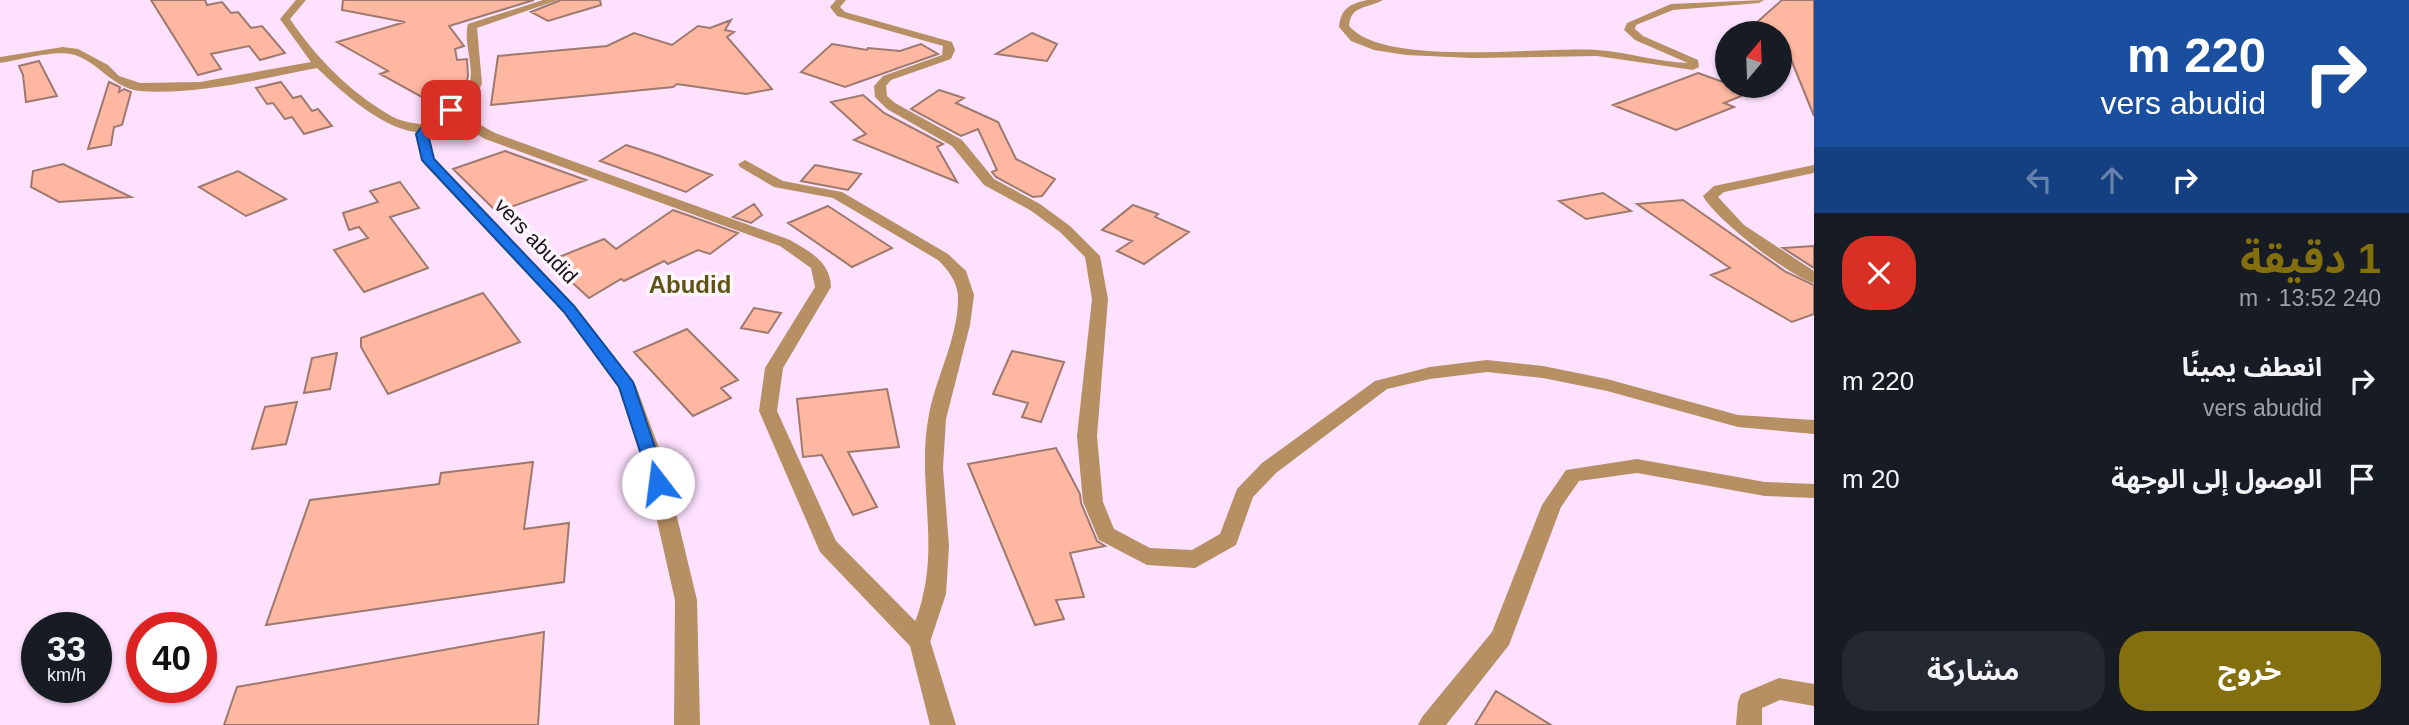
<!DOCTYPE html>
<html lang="ar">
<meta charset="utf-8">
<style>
:root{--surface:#171b24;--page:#242831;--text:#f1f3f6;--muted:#9ea1a6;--accent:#846f0e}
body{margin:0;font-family:Arial,"Noto Sans Arabic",sans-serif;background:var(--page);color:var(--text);direction:rtl;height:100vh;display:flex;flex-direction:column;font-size:26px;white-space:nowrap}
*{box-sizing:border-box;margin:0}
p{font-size:23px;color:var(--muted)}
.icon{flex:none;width:38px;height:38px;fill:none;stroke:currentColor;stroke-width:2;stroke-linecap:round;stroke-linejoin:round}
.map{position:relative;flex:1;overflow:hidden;direction:ltr}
.side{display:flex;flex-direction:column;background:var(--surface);width:595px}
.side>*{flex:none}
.guide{background:#1a4fa0;color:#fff;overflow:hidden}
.needle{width:46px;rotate:19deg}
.fabs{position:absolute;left:1715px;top:21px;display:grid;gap:14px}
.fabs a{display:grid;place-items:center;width:77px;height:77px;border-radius:50%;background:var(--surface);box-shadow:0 2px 5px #0004;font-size:35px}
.speed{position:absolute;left:21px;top:612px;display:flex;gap:14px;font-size:35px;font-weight:700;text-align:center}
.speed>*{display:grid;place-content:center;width:91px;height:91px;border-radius:50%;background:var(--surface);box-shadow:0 2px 5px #0004;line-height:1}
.speed small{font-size:18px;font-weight:400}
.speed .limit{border:10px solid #d22;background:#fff;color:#111}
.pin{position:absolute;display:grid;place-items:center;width:60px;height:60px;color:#fff;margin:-30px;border-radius:14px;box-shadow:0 4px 10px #0006}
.me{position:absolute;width:77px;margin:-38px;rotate:345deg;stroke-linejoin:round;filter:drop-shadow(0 0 5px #0008)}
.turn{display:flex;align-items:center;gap:24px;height:147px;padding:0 28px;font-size:32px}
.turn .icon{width:91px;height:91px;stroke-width:2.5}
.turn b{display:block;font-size:49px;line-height:60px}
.lanes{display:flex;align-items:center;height:66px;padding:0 28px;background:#0003;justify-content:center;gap:35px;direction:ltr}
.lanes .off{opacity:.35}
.round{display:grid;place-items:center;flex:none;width:74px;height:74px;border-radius:28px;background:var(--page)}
.headline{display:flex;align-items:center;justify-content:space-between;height:119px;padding:0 28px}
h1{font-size:42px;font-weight:700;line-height:52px;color:var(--accent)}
.button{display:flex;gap:14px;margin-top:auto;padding:14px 28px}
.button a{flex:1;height:80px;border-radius:28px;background:var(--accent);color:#fff;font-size:28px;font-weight:700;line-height:80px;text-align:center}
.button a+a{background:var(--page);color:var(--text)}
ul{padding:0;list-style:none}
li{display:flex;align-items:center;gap:21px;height:98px;padding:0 28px}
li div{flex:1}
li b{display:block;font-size:26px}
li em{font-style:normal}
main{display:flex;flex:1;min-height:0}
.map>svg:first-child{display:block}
.building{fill:#feb7a1;stroke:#9e796e;stroke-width:2}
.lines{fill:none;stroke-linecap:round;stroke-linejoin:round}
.minor{fill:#b68f62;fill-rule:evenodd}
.tertiary{fill:#b68f62;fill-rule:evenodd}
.route{fill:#1a73e8;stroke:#114b97;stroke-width:2}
.labels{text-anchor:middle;stroke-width:7;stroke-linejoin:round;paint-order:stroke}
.street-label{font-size:21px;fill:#1c121c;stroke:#fdf7fd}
.quarter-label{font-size:24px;font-weight:bold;fill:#615215;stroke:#fdf7fd}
</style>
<main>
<section class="side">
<div class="guide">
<div class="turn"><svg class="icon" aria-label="right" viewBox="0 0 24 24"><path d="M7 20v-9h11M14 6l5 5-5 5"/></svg><div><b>220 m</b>vers abudid</div></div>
<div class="lanes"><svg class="icon off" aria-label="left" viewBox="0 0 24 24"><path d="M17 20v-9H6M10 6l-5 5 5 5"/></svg><svg class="icon off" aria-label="ahead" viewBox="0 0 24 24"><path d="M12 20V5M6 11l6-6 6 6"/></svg><svg class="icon" aria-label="right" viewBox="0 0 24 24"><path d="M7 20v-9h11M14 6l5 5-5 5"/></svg></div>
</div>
<div class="headline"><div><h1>1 دقيقة</h1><p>240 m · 13:52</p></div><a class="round" style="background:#d93025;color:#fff"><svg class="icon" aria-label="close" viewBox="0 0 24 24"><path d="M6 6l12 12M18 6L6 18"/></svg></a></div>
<ul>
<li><svg class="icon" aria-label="right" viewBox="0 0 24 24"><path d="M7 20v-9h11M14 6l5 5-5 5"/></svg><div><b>انعطف يمينًا</b><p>vers abudid</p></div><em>220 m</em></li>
<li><svg class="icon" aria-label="arrive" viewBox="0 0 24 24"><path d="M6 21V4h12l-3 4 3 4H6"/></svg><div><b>الوصول إلى الوجهة</b></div><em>20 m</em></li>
</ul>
<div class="button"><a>خروج</a><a>مشاركة</a></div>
</section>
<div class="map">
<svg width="1814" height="725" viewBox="0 0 1814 725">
<rect width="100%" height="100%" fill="#fee1fe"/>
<path class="building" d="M151 0H205L207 5 222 2 231 13 238 12 251 28 262 26 285 53 260 60 249 46 211 54 221 69 198 75Z
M343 0H534L449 26 464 46 455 49 457 60 467 59 468 76 465 88 441 104 431 102 380 74 388 71 337 42 405 22 342 10Z
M561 0H600L601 5 548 21 531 12Z
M1782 0H1814V116L1784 42 1780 39V33H1772L1756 23Z
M731 20 725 30 734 32 727 37 772 89 746 94 677 84 673 87 491 105 498 56 607 46 634 33 672 45 698 26 710 28Z
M1032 33 1057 44 1047 61 996 54Z
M832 44 867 50 868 48 900 51 921 44 938 54 845 87 801 72Z
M39 61 57 96 26 102 23 75 19 66Z
M1698 73 1751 92 1724 103 1734 107 1676 130 1613 105Z
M109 82 120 87 119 92 124 89 131 92 122 125 114 127 111 145 88 149Z
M281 82 293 98 301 96 312 111 318 109 332 126 304 134 292 117 285 119 273 103 267 104 256 88Z
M939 90 964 98 956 103 998 122 1016 159 1055 179 1042 196 1033 197 996 177 992 172 997 170 978 129 961 136 911 109Z
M863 95 884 113 943 144 937 147 957 182 854 140 866 134 831 102Z
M626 145 657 155 712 175 686 192 600 161Z
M505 151 586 180 497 212 453 169Z
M63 164 131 197 59 202 31 187 33 171Z
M815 165 861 174 848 190 801 181Z
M238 171 286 199 246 216 199 187Z
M400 182 419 208 390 217 428 268 364 292 334 250 368 238 359 227 349 230 343 213 378 202 370 191Z
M1603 193 1631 211 1586 219 1559 201Z
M1683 200 1786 272 1814 285V314L1792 322 1711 275 1730 268 1637 204Z
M754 204 762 215 751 223 733 217Z
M1133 205 1158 214 1155 217 1189 232 1144 264 1117 251 1132 241 1102 230Z
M828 206 892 248 852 267 788 223Z
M673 210 738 233 710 254 698 250 668 264 664 261 624 281 621 279 589 298 549 261 604 239 616 249Z
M1814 246V268L1783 248Z
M483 293 520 342 388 394 361 347V338Z
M754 308 781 313 768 333 741 328Z
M687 329 738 380 721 388 731 398 693 416 634 352Z
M1012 351 1064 362 1041 422 1022 417 1028 403 993 394Z
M337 353 330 389 304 393 312 358Z
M887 389 899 447 848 452 877 507 853 515 822 455 803 457 797 399Z
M297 402 286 444 252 449 265 407Z
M1056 448 1080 494 1081 503 1097 541 1105 546 1070 553 1084 597 1056 600 1064 619 1035 625 968 464Z
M533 462 524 529 569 523 564 582 266 625 310 500 439 484 441 473Z
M544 632 538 725H224L237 687Z
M1496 691 1551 725H1475Z"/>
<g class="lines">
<path class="minor" d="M296 0H306L290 19C316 58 352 94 393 117 404 123 419 123 430 126V132C391 138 343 93 317 68 259 79 199 95 140 91 113 88 99 63 75 55 57 49 19 60 0 63V57L63 47 78 49 108 65 119 76 140 83 200 82 311 62 280 19Z
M836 0H846L840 7 845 12 952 42 955 50 951 59 891 80 886 86 887 96 895 103 962 140 994 179 1040 204 1070 226 1100 256 1108 299 1097 436 1103 502 1114 529 1150 548 1192 550 1220 534 1237 489 1262 463 1375 381 1430 367 1487 360 1543 366 1607 379 1738 415 1814 420V434L1738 427 1607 391 1543 378 1487 372 1430 379 1387 389 1276 473 1253 497 1236 545 1195 568 1147 565 1099 540 1083 502 1077 436 1092 299 1085 257 1060 232 1030 210 984 185 952 146 887 109 875 97 874 86 883 76 942 55 943 46 837 16 830 7Z
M1367 0H1383C1368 9 1351 4 1349 26 1385 68 1542 46 1597 50 1628 52 1657 62 1688 63L1635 40 1624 30 1627 23 1671 4 1764 0 1759 3 1673 10 1636 25 1635 29 1643 36 1698 60 1699 67 1693 70 1597 56 1472 58 1406 55 1374 50 1351 41 1339 27C1341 8 1350 4 1367 0Z
M745 160 783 181 842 192 948 254 966 271 974 295 970 325 946 419 943 468 949 546 946 594 928 648 920 651 912 648 908 641C913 626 920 611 923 595 937 539 918 478 928 420 934 380 959 338 958 296 957 281 948 270 938 260L833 198 774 187 740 167 738 164Z
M1779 678 1814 684V706L1780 700 1762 708V725H1736L1738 702 1741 694Z"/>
<path class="tertiary" d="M543 0H558L477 28 482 83 468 118 495 133 790 240C810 252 830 261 831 287L783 368 777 411 836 541 928 634 956 725H930L910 646 820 552 759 411 765 368 815 287 811 268 780 246 485 139 457 122 455 119 458 111 434 127 428 134 434 159 575 306 636 386 663 459 697 600 700 725H674L675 600 643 459 618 387 563 312 423 163 416 134C429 116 467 101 470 83 474 64 463 42 468 24Z
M1814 165V173L1724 192 1718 197 1744 225 1814 271V283C1789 276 1715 219 1703 196L1714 186Z
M1637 459 1765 482 1814 484V498L1765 496 1637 473 1579 481 1561 507 1509 645 1446 725H1418L1422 717 1492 632 1542 505 1566 470Z"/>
</g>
<path class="route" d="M447 108 456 110 434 126 428 134 434 159 574 306 633 382 667 483 665 488H652L619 387 564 312 422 160 416 134 426 121Z"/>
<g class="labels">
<g class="street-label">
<text transform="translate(536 241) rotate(46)" y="7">vers abudid</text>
</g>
<g class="quarter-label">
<text x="690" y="293">Abudid</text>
</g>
</g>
</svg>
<div class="fabs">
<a><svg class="needle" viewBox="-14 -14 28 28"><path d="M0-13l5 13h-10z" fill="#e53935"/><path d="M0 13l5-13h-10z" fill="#9ea1a6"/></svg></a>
</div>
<div class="speed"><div>33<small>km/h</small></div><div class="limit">40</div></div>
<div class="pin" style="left:451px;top:110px;background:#d93025"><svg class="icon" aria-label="arrive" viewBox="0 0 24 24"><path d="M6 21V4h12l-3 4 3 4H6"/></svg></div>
<svg class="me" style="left:658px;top:483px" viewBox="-20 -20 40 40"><circle r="19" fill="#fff"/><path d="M0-13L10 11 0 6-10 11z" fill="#1a73e8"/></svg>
</div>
</main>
